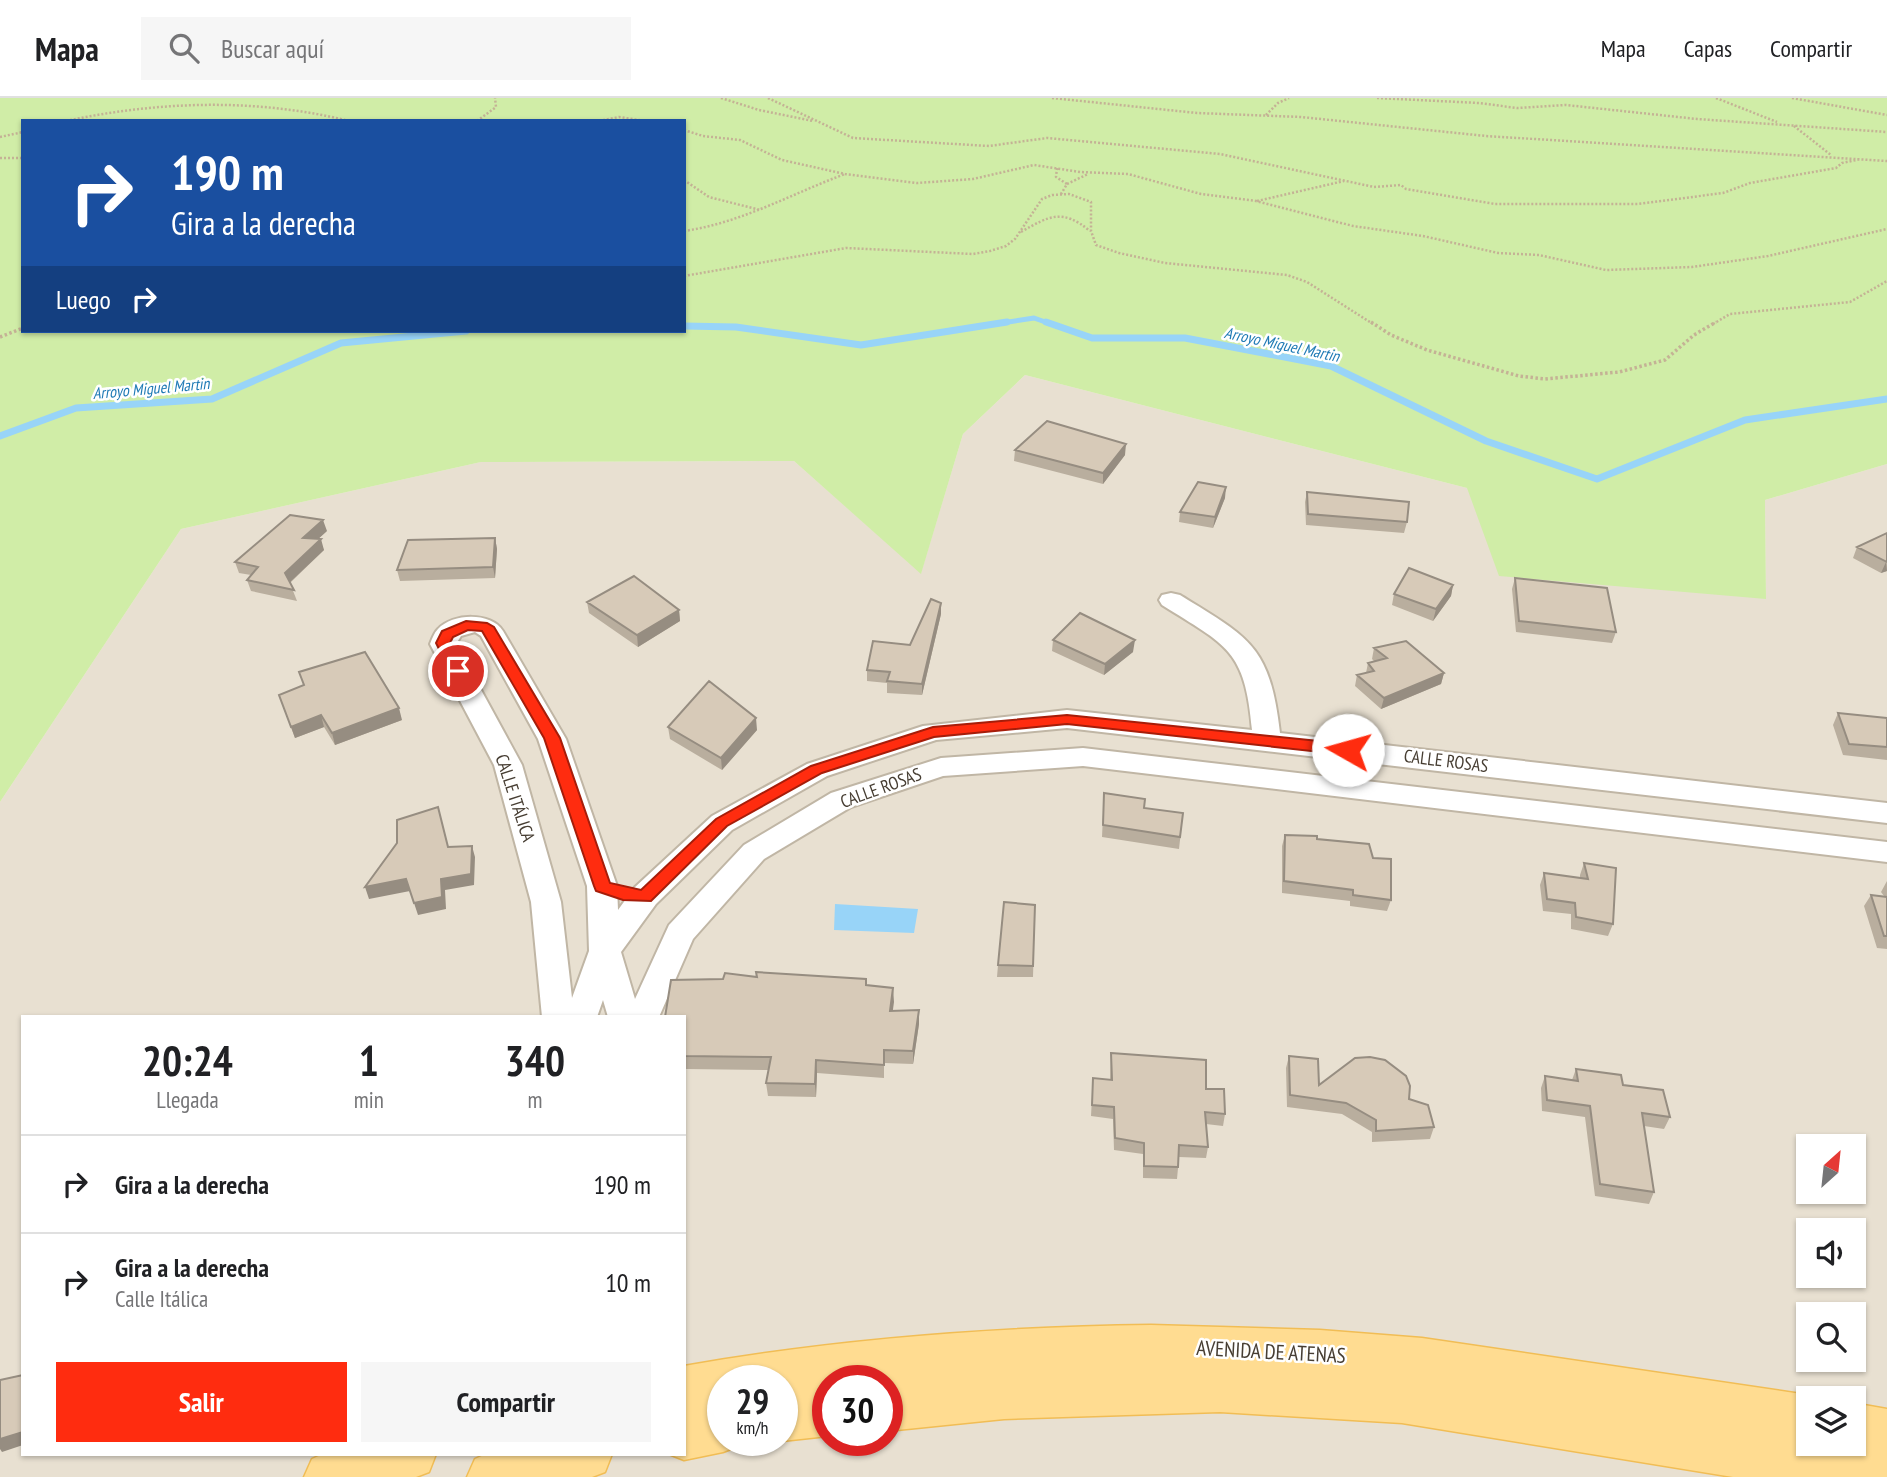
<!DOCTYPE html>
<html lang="es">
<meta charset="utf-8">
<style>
:root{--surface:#fff;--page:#f6f6f6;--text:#202124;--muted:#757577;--line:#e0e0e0;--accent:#ff2c0f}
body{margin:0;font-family:"PT Sans Narrow",sans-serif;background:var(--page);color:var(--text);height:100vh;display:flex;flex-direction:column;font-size:26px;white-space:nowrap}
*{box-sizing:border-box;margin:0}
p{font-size:23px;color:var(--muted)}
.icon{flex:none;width:38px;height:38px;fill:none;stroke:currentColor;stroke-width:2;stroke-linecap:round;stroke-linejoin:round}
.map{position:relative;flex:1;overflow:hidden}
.sheet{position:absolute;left:21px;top:917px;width:665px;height:441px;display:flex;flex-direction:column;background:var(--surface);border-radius:0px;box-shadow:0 2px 5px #0004}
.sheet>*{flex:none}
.banner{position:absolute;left:21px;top:21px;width:665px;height:214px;border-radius:0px;box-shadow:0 2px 5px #0004;background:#1a4fa0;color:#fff;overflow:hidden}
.needle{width:46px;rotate:27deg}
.fabs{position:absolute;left:1796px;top:1036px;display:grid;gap:14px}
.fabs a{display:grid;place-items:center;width:70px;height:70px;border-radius:0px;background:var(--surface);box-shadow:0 2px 5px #0004;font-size:35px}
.speed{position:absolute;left:707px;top:1267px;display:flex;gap:14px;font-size:35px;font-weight:700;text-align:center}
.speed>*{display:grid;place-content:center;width:91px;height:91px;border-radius:50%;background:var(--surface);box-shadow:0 2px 5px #0004;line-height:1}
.speed small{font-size:18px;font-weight:400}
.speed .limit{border:10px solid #d22;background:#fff;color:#111}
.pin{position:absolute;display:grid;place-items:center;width:60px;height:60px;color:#fff;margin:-30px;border:4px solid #fff;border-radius:50%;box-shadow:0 2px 7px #0007}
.me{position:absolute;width:77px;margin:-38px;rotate:277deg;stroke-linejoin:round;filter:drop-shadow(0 0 5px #0008)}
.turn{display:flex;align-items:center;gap:24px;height:147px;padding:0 35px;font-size:32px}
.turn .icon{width:91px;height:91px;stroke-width:2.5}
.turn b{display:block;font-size:49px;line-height:60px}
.then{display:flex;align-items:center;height:66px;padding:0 35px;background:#0003;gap:14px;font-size:26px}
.eta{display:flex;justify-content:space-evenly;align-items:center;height:119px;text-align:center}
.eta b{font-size:42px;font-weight:700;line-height:49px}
.primary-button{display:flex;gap:14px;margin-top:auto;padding:14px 35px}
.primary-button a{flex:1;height:80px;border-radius:0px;background:var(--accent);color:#fff;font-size:28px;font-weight:700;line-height:80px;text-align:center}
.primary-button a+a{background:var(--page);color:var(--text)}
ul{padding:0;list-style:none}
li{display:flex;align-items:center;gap:21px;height:98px;padding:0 35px;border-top:2px solid var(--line)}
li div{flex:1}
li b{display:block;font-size:26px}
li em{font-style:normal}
header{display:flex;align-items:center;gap:42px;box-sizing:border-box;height:98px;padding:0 35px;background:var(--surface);border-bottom:2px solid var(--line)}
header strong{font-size:33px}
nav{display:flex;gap:38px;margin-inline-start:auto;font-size:24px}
.search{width:490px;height:63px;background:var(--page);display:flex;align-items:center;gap:18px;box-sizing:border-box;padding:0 24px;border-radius:0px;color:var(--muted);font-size:26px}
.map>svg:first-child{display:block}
.residential{fill:#e8e0d1;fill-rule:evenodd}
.green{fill:#d0eda7;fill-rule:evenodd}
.water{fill:#98d4f8}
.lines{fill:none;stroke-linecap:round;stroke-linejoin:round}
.stream-far1{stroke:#98d4f8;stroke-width:5}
.stream{stroke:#98d4f8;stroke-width:7}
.minor-casing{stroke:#c0b6a5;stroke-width:4}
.major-casing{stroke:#f1bd55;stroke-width:3}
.path-far1{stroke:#c4b295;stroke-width:2.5;stroke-dasharray:2 2;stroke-linecap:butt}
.path{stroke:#c4b295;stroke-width:3.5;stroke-dasharray:2.5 2.5;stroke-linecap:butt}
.minor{fill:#fff;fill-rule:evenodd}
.major{fill:#ffdc91;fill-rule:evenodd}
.wall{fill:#b9ae9e}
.shaded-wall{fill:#968d81}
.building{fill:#d7cab8;stroke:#968d81;stroke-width:2}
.route{fill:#ff2c0f;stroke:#a61d0a;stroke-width:2}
.labels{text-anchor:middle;stroke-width:5;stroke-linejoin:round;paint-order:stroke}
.far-water-label{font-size:16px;font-style:italic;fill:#1f7ab5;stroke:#fff}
.street-label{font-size:18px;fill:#473e33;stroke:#fff}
.near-street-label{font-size:21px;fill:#473e33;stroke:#fff}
</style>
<header>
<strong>Mapa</strong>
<div class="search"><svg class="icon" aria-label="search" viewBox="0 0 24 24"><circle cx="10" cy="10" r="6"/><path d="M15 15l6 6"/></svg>Buscar aquí</div>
<nav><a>Mapa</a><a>Capas</a><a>Compartir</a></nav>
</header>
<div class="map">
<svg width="1887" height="1379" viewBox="0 0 1887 1379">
<rect width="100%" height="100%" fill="#f4eee4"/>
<path class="residential" d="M1025 277 1467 390 1766 500 1765 402 1887 366V1379H0V704L181 431 481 364 794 363 921 475 963 336ZM23 919H684V1356H23ZM1808 1048H1853V1094H1808ZM1808 1132H1853V1178H1808ZM1808 1216H1853V1262H1808ZM723 1283H782V1342H723ZM828 1283H887V1342H828ZM1808 1300H1853V1346H1808Z"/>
<path class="green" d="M0 0H1887V366L1765 402 1766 501 1499 478 1467 390 1025 277 963 336 921 476 794 363 481 364 181 431 0 704ZM23 23H684V233H23Z"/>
<path class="water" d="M835 806 918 811 914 835 834 832Z"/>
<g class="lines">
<path class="stream-far1" d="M996 226 1034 220 1051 226"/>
<path class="stream" d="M1046 224 1092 240H1185L1331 268 1486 343 1597 381 1745 322 1887 301
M684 228 736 229 861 247 1007 224
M0 338 76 310 212 301 341 245 466 233"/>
<defs>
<path id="minor" d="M1171 495 1180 497C1250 540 1270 548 1280 635L1887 705V725L1067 630 936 642 827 678 732 732 656 806 621 854 635 901 669 827 744 747 831 695 941 660 1083 650 1887 744V764L1083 668 943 678 851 709 764 761 693 841 659 919H608L603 902 597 919H542L531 804 494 667 430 546C432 541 434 535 438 531 453 515 491 514 503 533L566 641 617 788 618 812 634 790 712 718 807 666 923 628 1067 612 1252 632C1245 551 1227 548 1162 507L1159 502 1162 497ZM475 534 481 538 538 641 587 788 589 853 572 900 561 804 522 667 456 546 461 538Z"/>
<path id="major" d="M1151 1227 1320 1232 1422 1240 1808 1297 1816 1300H1808V1346H1853V1305L1887 1311V1379H1733L1402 1325 1220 1314 1004 1321 887 1333V1283H828V1338L782 1343V1283H723V1342H743L741 1347 723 1354 684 1362 669 1356H684V1268C838 1241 995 1229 1151 1227Z
M323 1356H436L429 1374 416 1379H304L312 1361Z
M486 1356H612L605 1374 592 1379H467L475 1361Z"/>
</defs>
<use href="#minor" class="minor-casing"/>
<use href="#major" class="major-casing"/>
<path class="path-far1" d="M721 0 759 12 813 23
M768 0 853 40 989 48 1047 40 1220 56 1374 89 1401 87 1406 91 1495 106H1638L1723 95 1750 85 1836 70 1842 65 1861 61
M1052 0 1197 15 1301 19 1486 38 1887 63
M1377 0 1479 5 1517 10 1566 7 1697 21 1887 34
M1716 0 1777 24
M1792 0 1887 17
M1266 17 1278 5 1289 0
M66 23C159 3 257 0 349 23
M477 23 496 9 495 0
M599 23 619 19 645 23
M1794 28 1831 57
M684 32 703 38 740 42 782 62 845 76 917 85 973 81 1034 67 1080 74 1128 76 1201 96 1256 103 1353 128 1423 138 1498 155 1539 157 1606 172 1692 169 1768 158 1887 131
M0 39 23 34
M0 60H23
M1057 70 1056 79 1067 86 1061 96
M684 82 709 99 760 112
M1067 86 1088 76
M1257 103 1344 83
M684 133C741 125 791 96 845 76
M1021 134C1049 118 1062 110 1090 133
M684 178 846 150 973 156 990 153 1006 148 1015 141 1042 101 1052 97 1069 96 1091 104V133L1096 147 1119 155 1165 165 1287 177 1307 184 1373 226
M1713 226 1730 216 1850 204 1887 183"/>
<path class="path" d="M1371 224 1391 237 1427 252 1519 278 1545 281 1619 274 1665 262 1694 237 1716 224
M0 239 23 230"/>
<use href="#minor" class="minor"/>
<use href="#major" class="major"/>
</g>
<path class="wall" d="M1015 352 1125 357 1103 386 1014 363Z
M1307 394 1407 424 1404 435 1306 427 1305 404Z
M1225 400 1213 430 1179 424 1180 414Z
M327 433 318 441 324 452 290 485 297 503 251 493 247 482 251 477 239 475 235 464Z
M1887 435V473L1881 475 1853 460 1857 449Z
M495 440 497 451 495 480 400 483 397 472Z
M1515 480 1616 534 1612 545 1516 534 1512 491Z
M1453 487 1451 498 1433 523 1392 507 1394 496Z
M587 504 679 512 680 523 638 549 589 515Z
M941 516 922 597 887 595V585L867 583V572L910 547Z
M1053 542 1133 554 1104 577 1052 553Z
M1374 550 1444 575 1441 586 1381 611 1355 588 1357 577 1366 575 1368 565 1374 563 1372 561Z
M279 597 402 622 335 647 324 629 295 640Z
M1838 615 1887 620V662L1843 657 1833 627Z
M668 629 757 632 722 672 670 641Z
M1104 695 1144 710 1183 715 1179 751 1102 739Z
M1285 737 1317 741 1373 760 1391 802 1387 813 1350 808V803L1282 795V748Z
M1584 765 1613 826 1608 838 1571 831V816L1543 813 1540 787 1544 775 1580 780V777Z
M1887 783V851L1877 850 1864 808 1871 797 1884 798 1881 794Z
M1035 807 1033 879H997L998 867Z
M757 879 866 881V887L893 890 892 913 919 926 913 966 884 965V980L817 975 816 999 768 998 766 985 769 972 686 971 684 986V919L723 881Z
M1111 955 1206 991 1225 1016 1223 1028 1206 1026 1208 1049 1206 1060 1179 1059 1177 1081 1143 1080V1056L1114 1052 1113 1021 1091 1018 1093 980 1110 982Z
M1289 958 1319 987 1409 1001 1434 1029 1430 1041 1372 1044V1034L1342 1016 1287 1009 1286 970Z
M1576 971 1623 987 1670 1019 1664 1031 1644 1028 1654 1094 1649 1106 1595 1098 1585 1019 1542 1013 1541 990 1545 978 1572 982Z"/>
<path class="shaded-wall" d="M1126 346 1125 357 1103 386V375Z
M1226 389 1225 400 1213 430 1215 419Z
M323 422 327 433 307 451 303 440Z
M495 440 497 451 495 480 493 469Z
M321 441 324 452 288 486 285 475Z
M1886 464 1887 473 1881 475Z
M1453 487 1451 498 1433 523 1436 511Z
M941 505V516L922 597V586Z
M679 512 680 523 638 549 637 537Z
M1135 542 1133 554 1104 577 1105 566Z
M1444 575 1441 586 1381 611 1384 600Z
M399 610 402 622 335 647 332 635Z
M321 617 324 629 295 640 291 629Z
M756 620 757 632 722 672 721 660Z
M472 748 475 759 474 787 445 792 446 811 418 817 414 805 441 781Z
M406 781 410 793 369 801 365 789Z
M893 890 894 904 891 926 890 913Z
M919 912V926L913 966V953Z
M684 958 686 971 684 986Z
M816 962 817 975 816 999 815 986Z
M23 1334V1347L2 1354 0 1351V1341Z"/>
<path class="building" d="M1047 323 1126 346 1103 375 1015 352Z
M1198 384 1226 389 1215 419 1180 414Z
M1307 394 1409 404 1407 424 1308 416Z
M290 417 323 422 303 440 321 441 285 475 294 492 247 482 258 469 235 464Z
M1887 435V464L1857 449Z
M495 440 493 469 397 472 408 442Z
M1409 470 1453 487 1436 511 1394 496Z
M634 478 679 512 637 537 587 504Z
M1515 480 1607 490 1616 534 1519 523Z
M931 501 941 505 922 586 887 583 890 574 867 572 873 543 910 547Z
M1080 515 1135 542 1105 566 1053 542Z
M1406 543 1444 575 1384 600 1357 577 1374 573 1368 565 1387 560 1374 550Z
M365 554 399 610 332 635 321 617 291 629 279 597 304 587 299 574Z
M709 583 756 620 721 660 668 629Z
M1838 615 1887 620V649L1849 646Z
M1104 695 1145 701 1144 710 1183 715 1180 739 1103 727Z
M438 709 448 749 472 748 471 776 441 781 442 799 414 805 406 781 365 789 397 745V722Z
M1285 737 1317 738V741L1369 746 1373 760 1391 761V802L1353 797V792L1284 783Z
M1584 765 1616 770 1613 826 1576 819 1575 805 1547 801 1544 775 1588 781Z
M1871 797 1887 799V838H1884Z
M1004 804 1035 807 1033 868 998 867Z
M756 874 866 881V887L893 890 890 913 919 912 913 953 884 952V967L816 962 815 986 766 985 771 959 684 958V919H665L671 882 723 881 725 875 757 879Z
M1111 955 1206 962V991H1224L1225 1016 1205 1014 1208 1049 1179 1047 1178 1069 1144 1068V1045L1115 1040 1114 1009 1092 1007 1093 980 1112 982Z
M1289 958 1318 961 1319 987 1355 960 1370 959 1385 962 1406 978 1410 988 1409 1001 1428 1007 1434 1029 1376 1033V1022L1346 1005 1290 997Z
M1576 971 1621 977 1623 987 1663 992 1670 1019 1642 1015 1654 1094 1600 1086 1590 1008 1547 1002 1545 978 1578 983Z
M23 1277V1334L0 1341V1282Z"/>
<path class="route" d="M466 523 487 525 494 529 560 640 610 785 641 792 716 721 811 668 933 629 1067 617 1348 646 1355 652 1348 657 1067 626 934 639 822 675 727 728 651 803 623 802 596 793 594 788 544 640 482 533 468 532 453 539 450 545 465 573 458 578 450 573 436 545 442 533Z"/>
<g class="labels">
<g class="far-water-label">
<text transform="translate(1282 246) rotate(12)" y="6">Arroyo Miguel Martin</text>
<text transform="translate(151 290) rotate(-5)" y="6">Arroyo Miguel Martin</text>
</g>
<g class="street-label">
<text transform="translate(1446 663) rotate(7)" y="6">CALLE ROSAS</text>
<text transform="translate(881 690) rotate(-20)" y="6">CALLE ROSAS</text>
<text transform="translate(515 700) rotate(72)" y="6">CALLE ITÁLICA</text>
</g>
<g class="near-street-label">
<text transform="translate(1271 1254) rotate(3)" y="7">AVENIDA DE ATENAS</text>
</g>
</g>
</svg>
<div class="fabs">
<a><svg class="needle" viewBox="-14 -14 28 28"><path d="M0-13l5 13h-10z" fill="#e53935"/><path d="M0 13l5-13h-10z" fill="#757577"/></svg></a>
<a><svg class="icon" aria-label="sound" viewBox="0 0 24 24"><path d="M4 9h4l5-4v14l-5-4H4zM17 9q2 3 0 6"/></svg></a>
<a><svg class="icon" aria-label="search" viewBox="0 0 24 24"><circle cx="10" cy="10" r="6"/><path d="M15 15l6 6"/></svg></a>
<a><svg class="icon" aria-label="layers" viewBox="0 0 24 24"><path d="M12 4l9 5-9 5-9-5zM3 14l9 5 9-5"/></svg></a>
</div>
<div class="speed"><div>29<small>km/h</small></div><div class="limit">30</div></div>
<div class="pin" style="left:458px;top:573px;background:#d93025"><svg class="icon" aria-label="arrive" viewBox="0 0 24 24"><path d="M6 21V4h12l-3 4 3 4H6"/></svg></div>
<svg class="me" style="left:1348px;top:652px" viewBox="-20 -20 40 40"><circle r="19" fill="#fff"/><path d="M0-13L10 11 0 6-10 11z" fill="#ff2c0f"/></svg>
<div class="banner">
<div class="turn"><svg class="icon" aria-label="right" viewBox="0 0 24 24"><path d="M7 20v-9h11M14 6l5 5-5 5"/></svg><div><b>190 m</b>Gira a la derecha</div></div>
<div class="then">Luego<svg class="icon" aria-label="right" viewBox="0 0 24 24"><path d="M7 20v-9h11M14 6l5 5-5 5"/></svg></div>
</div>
<section class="sheet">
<div class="eta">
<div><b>20:24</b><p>Llegada</p></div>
<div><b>1</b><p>min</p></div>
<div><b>340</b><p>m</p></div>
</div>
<ul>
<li><svg class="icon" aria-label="right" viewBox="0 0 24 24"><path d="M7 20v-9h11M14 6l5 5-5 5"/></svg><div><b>Gira a la derecha</b></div><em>190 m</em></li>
<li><svg class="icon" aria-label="right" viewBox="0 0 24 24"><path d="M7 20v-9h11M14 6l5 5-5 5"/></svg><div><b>Gira a la derecha</b><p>Calle Itálica</p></div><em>10 m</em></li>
</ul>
<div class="primary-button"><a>Salir</a><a>Compartir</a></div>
</section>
</div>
